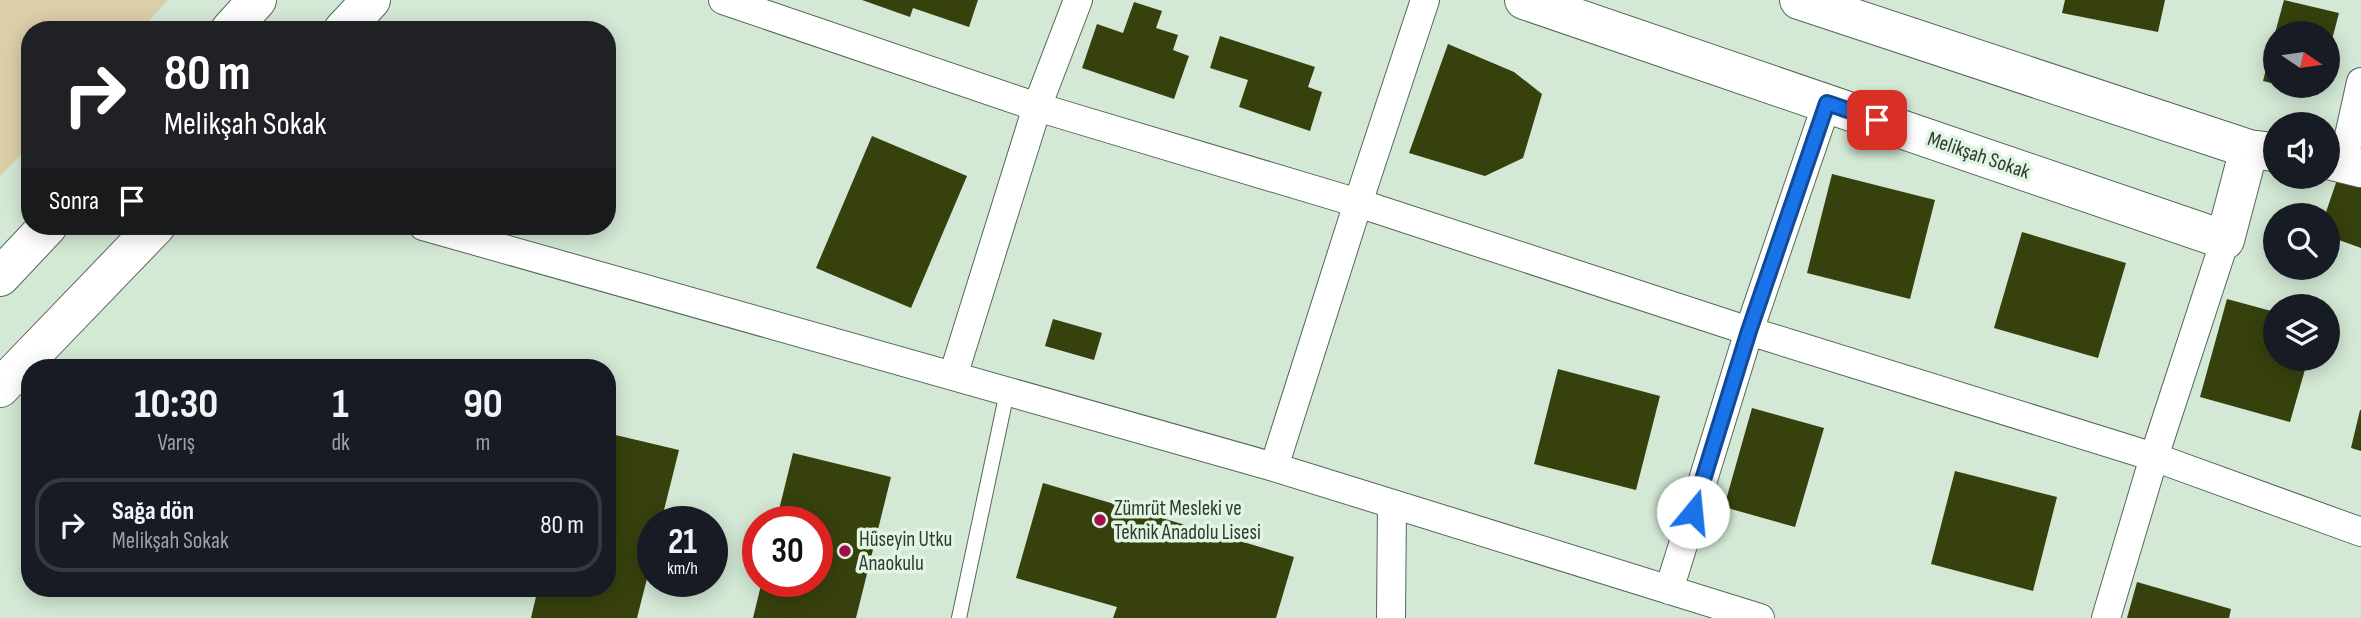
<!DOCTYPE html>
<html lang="tr">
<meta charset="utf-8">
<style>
:root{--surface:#171b24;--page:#20242c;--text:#f1f3f6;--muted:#9ea1a6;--line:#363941}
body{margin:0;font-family:"Sofia Sans Condensed",sans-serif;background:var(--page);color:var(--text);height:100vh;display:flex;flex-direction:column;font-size:26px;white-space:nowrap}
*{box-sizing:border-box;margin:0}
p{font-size:23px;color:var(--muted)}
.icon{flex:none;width:38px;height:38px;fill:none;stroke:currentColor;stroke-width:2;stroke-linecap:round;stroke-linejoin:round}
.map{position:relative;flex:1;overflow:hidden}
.drawer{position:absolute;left:21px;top:359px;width:595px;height:238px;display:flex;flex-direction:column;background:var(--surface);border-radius:28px;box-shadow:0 4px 18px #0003}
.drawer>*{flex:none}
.banner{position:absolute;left:21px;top:21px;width:595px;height:214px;border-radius:28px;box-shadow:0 4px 18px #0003;background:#202124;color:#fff;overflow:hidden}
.needle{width:46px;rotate:103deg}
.tools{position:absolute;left:2263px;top:21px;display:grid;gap:14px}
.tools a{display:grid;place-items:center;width:77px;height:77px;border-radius:50%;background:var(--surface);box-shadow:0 4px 18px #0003;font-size:35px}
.speed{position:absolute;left:637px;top:506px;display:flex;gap:14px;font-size:35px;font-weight:700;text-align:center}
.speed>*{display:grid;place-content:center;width:91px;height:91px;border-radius:50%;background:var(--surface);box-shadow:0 4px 18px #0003;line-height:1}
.speed small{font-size:18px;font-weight:400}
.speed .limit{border:10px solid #d22;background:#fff;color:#111}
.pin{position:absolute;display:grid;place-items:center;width:60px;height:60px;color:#fff;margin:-30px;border-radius:14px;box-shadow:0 4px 10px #0006}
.me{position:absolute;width:77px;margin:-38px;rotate:17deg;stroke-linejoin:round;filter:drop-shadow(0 0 5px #0008)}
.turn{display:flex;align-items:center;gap:24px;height:147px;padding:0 28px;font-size:32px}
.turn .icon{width:91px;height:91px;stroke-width:2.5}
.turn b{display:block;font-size:49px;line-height:60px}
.then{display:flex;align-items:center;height:66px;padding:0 28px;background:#0003;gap:14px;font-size:26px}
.eta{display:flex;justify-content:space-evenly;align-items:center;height:119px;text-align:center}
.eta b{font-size:42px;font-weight:700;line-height:49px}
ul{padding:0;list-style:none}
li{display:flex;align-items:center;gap:21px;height:94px;margin:0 14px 10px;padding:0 14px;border:4px solid var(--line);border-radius:28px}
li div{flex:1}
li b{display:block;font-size:26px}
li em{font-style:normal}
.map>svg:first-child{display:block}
.green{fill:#dbcea8}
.building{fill:#37410d}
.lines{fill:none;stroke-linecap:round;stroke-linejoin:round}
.lane-casing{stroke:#556858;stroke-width:16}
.street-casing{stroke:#556858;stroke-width:30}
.secondary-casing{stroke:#556858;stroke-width:40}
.lane{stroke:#fff;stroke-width:14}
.street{stroke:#fff;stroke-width:28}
.secondary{stroke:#fff;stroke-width:38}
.route-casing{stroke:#114b97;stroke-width:18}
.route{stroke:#1a73e8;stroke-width:12}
.poi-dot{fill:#a40f4d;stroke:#e0f6e2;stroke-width:2.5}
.labels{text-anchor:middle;stroke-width:7;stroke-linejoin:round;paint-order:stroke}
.street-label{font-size:21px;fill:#313932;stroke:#e0f6e2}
.poi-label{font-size:21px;fill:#313932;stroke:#e0f6e2;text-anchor:start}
</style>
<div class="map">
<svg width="2361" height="618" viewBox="0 0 2361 618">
<rect width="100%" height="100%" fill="#d3e8d5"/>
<path class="green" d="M0 0H168L140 30H30V145L0 176Z"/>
<path class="building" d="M862 0H978L969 27 913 8 910 17Z
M2065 0H2165L2158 32 2062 13Z
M2284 0 2339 13 2328 55V33H2275Z
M1134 2 1162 11 1156 28 1178 35 1173 50 1189 56 1174 99 1082 68 1097 24 1123 33Z
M1220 36 1315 67 1308 87 1322 92 1310 131 1239 107 1248 80 1210 68Z
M2274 38H2275V84L2263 81Z
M1448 44 1514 72 1542 94 1523 158 1485 176 1409 153Z
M2284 86H2321L2318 95Z
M872 136 967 176 911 308 816 268Z
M1832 174 1935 200 1910 299 1807 273Z
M2339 174 2361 181V248L2328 236V215H2325Z
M2022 232 2126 263 2098 358 1994 328Z
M2227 299 2275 312V359H2308L2290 422 2200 397Z
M1053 319 1102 333 1094 360 1045 346Z
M1558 369 1660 396 1636 490 1534 464Z
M1752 408 1824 428 1795 527 1724 507Z
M2360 410H2361V451L2351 448Z
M607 433 679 450 661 522H653V555L637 618H531L538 588H607Z
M793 453 891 477 856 618H753L762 581H817V522H776Z
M1955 471 2057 497 2033 591 1931 564Z
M1043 483 1294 557 1276 618H1113L1117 607 1016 578Z
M2137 582 2231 609 2229 618H2127Z"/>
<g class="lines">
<defs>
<path id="lane" d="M959 618 1007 392"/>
<path id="street" d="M723 0 1037 107 1358 203 1749 331 2154 457 2361 532
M2343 163 2361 82
M423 226 1274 467 1760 618
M953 376 1037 107 1078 0
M1274 467 1358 203 1425 0
M1669 590 1749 331 1827 103
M1391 618 1392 504
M2106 618 2154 457 2225 240"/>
<path id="secondary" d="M1524 0 2225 240 2249 149
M1799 0 2249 149 2273 152
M230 30 257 0
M343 30 371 0
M2328 160 2361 168
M0 277 48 226
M0 388 156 226"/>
</defs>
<use href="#lane" class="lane-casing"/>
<use href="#street" class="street-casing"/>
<use href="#secondary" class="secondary-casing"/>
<use href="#lane" class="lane"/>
<use href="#street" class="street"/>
<use href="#secondary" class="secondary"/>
</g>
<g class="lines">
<defs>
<path id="route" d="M1693 512 1749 331 1827 103 1877 120"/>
</defs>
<use href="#route" class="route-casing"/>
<use href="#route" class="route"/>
</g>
<g class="poi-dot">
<circle cx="1100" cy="520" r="7"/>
<circle cx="845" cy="551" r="7"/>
</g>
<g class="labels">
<g class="street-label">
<text transform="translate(1979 155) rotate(19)" y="7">Melikşah Sokak</text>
</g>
<g class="poi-label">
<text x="1114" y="515">Zümrüt Mesleki ve<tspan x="1114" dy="24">Teknik Anadolu Lisesi</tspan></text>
<text x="859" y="546">Hüseyin Utku<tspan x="859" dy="24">Anaokulu</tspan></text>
</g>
</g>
</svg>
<div class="tools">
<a><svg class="needle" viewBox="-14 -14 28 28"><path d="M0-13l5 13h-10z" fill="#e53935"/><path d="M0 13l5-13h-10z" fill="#9ea1a6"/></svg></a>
<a><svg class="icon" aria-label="sound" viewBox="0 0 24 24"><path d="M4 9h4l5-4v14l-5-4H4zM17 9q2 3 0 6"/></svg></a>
<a><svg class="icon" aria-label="search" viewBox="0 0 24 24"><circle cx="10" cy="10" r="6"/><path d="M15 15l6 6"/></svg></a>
<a><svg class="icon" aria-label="layers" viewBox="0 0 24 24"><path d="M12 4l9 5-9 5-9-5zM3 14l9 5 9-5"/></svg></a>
</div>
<div class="speed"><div>21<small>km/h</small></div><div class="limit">30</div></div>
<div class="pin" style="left:1877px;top:120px;background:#d93025"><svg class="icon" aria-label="arrive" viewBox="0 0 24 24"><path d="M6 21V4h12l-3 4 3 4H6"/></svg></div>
<svg class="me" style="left:1693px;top:512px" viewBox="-20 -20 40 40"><circle r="19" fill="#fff"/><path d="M0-13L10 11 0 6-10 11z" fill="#1a73e8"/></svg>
<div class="banner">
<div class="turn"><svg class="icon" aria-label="right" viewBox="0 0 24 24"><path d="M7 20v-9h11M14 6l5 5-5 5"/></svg><div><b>80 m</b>Melikşah Sokak</div></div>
<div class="then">Sonra<svg class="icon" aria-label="arrive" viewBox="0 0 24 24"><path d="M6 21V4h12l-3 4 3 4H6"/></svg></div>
</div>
<section class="drawer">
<div class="eta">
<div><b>10:30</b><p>Varış</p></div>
<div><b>1</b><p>dk</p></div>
<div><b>90</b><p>m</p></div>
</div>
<ul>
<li><svg class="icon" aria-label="right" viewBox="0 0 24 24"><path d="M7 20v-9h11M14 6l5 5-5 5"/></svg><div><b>Sağa dön</b><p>Melikşah Sokak</p></div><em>80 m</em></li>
</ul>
</section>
</div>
